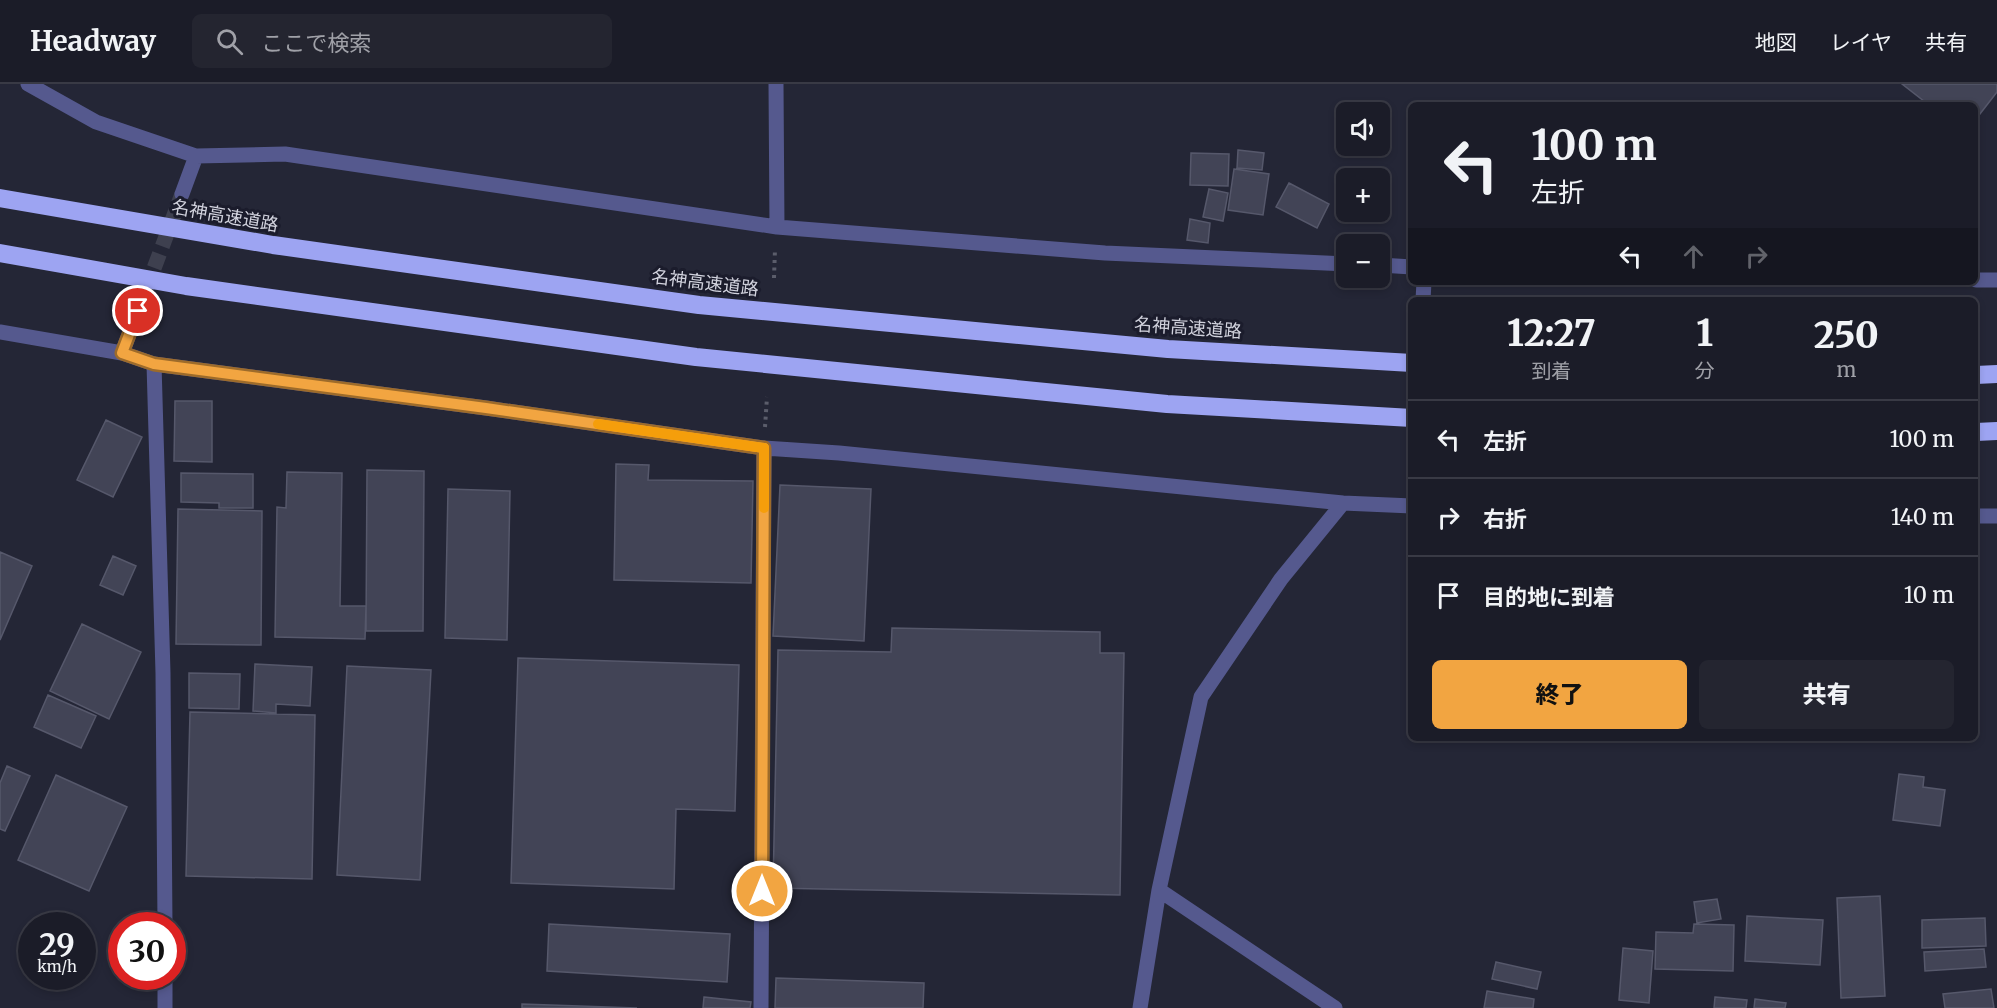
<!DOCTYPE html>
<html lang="ja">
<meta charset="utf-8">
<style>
:root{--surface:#1b1c28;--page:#242530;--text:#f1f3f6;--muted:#a0a1a8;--line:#393a45;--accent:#f2a541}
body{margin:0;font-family:Merriweather,"Noto Sans JP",serif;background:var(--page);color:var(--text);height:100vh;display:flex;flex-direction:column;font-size:22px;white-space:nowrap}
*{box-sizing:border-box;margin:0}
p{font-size:20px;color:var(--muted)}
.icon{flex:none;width:33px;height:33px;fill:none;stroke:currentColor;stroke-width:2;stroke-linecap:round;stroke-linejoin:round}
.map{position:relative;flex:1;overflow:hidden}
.drawer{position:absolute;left:1408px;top:213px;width:570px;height:444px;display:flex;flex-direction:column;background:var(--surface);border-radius:9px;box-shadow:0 3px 9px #0003,0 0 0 2px var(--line)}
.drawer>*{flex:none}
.banner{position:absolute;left:1408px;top:18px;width:570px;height:183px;border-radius:9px;box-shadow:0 3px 9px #0003,0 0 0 2px var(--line);background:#1b1c28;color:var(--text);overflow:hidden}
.tools{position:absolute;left:1336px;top:18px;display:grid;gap:12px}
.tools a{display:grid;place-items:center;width:54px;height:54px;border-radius:9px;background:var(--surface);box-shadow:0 3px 9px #0003,0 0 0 2px var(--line);font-size:30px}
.speed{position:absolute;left:18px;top:828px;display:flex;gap:12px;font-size:30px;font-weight:700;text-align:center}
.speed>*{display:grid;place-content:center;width:78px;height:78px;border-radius:50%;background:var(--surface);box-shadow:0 3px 9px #0003,0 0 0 2px var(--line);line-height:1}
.speed small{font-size:15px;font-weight:400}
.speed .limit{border:9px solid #d22;background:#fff;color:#111}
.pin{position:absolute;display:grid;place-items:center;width:51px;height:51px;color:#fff;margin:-26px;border:3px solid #fff;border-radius:50%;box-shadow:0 2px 6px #0007}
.me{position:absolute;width:66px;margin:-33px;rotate:0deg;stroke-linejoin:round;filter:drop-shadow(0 0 4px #0008)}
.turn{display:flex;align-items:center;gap:21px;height:126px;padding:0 24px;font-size:27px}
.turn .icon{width:78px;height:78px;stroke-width:2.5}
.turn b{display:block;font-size:42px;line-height:51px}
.lanes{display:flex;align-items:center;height:57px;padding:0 24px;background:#0003;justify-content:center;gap:30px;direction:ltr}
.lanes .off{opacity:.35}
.eta{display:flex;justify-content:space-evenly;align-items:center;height:102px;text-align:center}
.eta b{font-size:36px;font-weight:800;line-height:42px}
.button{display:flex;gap:12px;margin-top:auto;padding:12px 24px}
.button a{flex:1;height:69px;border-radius:9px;background:var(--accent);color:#111;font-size:24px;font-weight:800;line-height:69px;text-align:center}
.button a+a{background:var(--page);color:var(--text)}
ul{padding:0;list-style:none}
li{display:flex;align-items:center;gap:18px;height:78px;padding:0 24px;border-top:2px solid var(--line)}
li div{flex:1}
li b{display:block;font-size:22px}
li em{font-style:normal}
header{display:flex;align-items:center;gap:36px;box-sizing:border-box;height:84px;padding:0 30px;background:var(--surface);border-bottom:2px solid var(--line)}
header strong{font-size:28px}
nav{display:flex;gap:33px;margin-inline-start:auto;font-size:21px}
.search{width:420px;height:54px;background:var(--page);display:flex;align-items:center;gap:15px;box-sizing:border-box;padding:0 21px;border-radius:9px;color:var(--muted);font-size:22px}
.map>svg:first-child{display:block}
.building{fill:#424456;stroke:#56586b;stroke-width:1.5}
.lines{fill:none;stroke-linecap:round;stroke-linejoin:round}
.minor-tunnel{stroke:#3e404f;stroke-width:15;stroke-dasharray:15 8;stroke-linecap:butt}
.path{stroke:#5b5d6b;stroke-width:4;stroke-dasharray:3 4.5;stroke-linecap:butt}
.minor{stroke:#55598e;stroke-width:15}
.motorway{stroke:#9da4f2;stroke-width:18}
.route-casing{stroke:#9d6b2a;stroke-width:15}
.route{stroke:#f2a541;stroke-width:10}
.slow{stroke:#f59e0b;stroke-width:10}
.labels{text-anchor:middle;stroke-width:6;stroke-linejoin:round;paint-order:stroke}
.street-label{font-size:18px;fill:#d1d2dd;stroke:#1b1c2c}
</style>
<header>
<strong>Headway</strong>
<div class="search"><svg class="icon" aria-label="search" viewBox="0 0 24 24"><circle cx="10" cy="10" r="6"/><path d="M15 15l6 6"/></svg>ここで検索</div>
<nav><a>地図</a><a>レイヤ</a><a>共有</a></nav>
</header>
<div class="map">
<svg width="1997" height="924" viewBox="0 0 1997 924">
<rect width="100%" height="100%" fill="#242636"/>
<path class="building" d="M1902 0H1997V8L1976 35V21H1929Z
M1238 66 1264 69 1262 86 1237 84Z
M1191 69 1229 70 1228 102 1190 101Z
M1234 85 1269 90 1263 131 1228 126Z
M1289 99 1329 120 1317 144 1276 123Z
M1209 105 1228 109 1223 137 1203 133Z
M1190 135 1210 139 1208 159 1187 156Z
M175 317H212V378L174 377Z
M106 336 142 353 113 413 77 396Z
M616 380 649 381 648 396 753 397 751 499 614 496Z
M367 386 424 387 423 547H366Z
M287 388 342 389 340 522H366L365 555 275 553 277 423 286 424Z
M181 389 253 390V424H219V419L181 418Z
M780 401 871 405 864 557 773 552Z
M448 405 510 407 507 556 445 554Z
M178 425 262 427 261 561 176 560Z
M0 468 32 482 0 556Z
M113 472 136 482 123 511 100 501Z
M82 540 141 568 109 635 50 607Z
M892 544 1100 548V569H1124L1120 811 773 804 778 566 891 568Z
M518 574 739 581 735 727 676 725 674 805 511 799Z
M255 580 312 583 310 622 276 620V629L253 627Z
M347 582 431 586 420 796 337 791Z
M189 589 240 590 239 625 189 624Z
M48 611 96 632 81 664 34 643Z
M190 628 315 631 312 795 186 792Z
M7 682 30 692 5 747 0 745V699Z
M1899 690 1924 693 1923 703 1945 706 1940 742 1893 736Z
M56 691 127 723 89 807 18 776Z
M1880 812 1885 912 1841 914 1837 814Z
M1717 815 1721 835 1697 839 1694 818Z
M1747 832 1823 836 1820 881 1745 877Z
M1985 834 1986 862 1922 864V836Z
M549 840 730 850 727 898 547 887Z
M1694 840 1734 841 1733 887 1655 885 1656 848 1693 849Z
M1623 864 1653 867 1649 919 1619 916Z
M1984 865 1986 883 1925 887 1924 868Z
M1496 878 1541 888 1537 905 1492 895Z
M776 894 924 899 923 924H775Z
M1991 905 1994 924H1945L1943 910Z
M1487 907 1534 915 1533 924H1484Z
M704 913 751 918 750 924H703Z
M1715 913 1747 916 1746 924H1714Z
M1755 915 1786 919 1785 924H1754Z
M522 920 637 924H522Z"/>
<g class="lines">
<path class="minor-tunnel" d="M138 227 182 110"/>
<path class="path" d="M774 194 775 165
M765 343 767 313"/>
<path class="minor" d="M28 0 96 38 196 72 285 70 777 143 1105 169 1347 180
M776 0 777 143
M182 110 196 72
M1380 181 1412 183
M1976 196H1997
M1423 216 1424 198
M0 248 122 269 154 280 486 324 764 364 839 369 1343 419 1412 422
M122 269 138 227
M154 280 163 589 165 842
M1976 432H1997
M1159 806 1335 924
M165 892V924
M761 924 764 364
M1140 924 1159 806 1201 613 1281 495 1343 419"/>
<path class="motorway" d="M0 114 273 161 699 221 1168 265 1412 279
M0 169 186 202 696 273 1167 320 1412 334
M1976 291 1997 290
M1976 348 1997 347"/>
</g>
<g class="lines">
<defs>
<path id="route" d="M138 227 122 269 154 280 486 324 764 364 762 807"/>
</defs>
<use href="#route" class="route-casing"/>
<use href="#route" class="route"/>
<path class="slow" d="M598 340 764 364V424"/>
</g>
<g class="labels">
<g class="street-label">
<text transform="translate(225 132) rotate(10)" y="6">名神高速道路</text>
<text transform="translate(705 199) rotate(7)" y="6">名神高速道路</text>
<text transform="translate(1188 244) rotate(4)" y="6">名神高速道路</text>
</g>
</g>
</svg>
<div class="tools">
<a><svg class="icon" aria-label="sound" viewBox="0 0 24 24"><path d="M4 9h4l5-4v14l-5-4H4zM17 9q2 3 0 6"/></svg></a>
<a>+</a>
<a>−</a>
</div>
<div class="speed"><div>29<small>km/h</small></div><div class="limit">30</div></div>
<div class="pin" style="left:138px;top:227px;background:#d93025"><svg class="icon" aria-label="arrive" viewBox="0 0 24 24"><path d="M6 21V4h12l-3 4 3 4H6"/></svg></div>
<svg class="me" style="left:762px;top:807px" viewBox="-20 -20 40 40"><circle r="17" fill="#f2a541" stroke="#fff" stroke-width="3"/><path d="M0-11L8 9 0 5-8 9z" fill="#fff"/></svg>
<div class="banner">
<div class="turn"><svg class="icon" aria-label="left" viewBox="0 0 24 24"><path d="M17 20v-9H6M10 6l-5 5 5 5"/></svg><div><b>100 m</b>左折</div></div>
<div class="lanes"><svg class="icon" aria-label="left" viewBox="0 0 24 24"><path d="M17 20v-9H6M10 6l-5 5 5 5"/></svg><svg class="icon off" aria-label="ahead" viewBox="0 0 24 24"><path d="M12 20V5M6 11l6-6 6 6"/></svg><svg class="icon off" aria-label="right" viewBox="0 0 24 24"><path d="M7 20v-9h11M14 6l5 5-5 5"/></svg></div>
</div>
<section class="drawer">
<div class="eta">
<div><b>12:27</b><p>到着</p></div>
<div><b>1</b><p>分</p></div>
<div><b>250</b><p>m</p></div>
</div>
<ul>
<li><svg class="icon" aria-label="left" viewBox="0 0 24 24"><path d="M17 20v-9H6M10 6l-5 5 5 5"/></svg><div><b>左折</b></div><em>100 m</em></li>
<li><svg class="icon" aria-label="right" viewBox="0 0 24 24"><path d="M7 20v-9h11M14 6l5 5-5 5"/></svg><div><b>右折</b></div><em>140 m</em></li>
<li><svg class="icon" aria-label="arrive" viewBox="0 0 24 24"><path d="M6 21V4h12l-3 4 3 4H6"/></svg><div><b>目的地に到着</b></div><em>10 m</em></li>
</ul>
<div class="button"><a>終了</a><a>共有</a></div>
</section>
</div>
